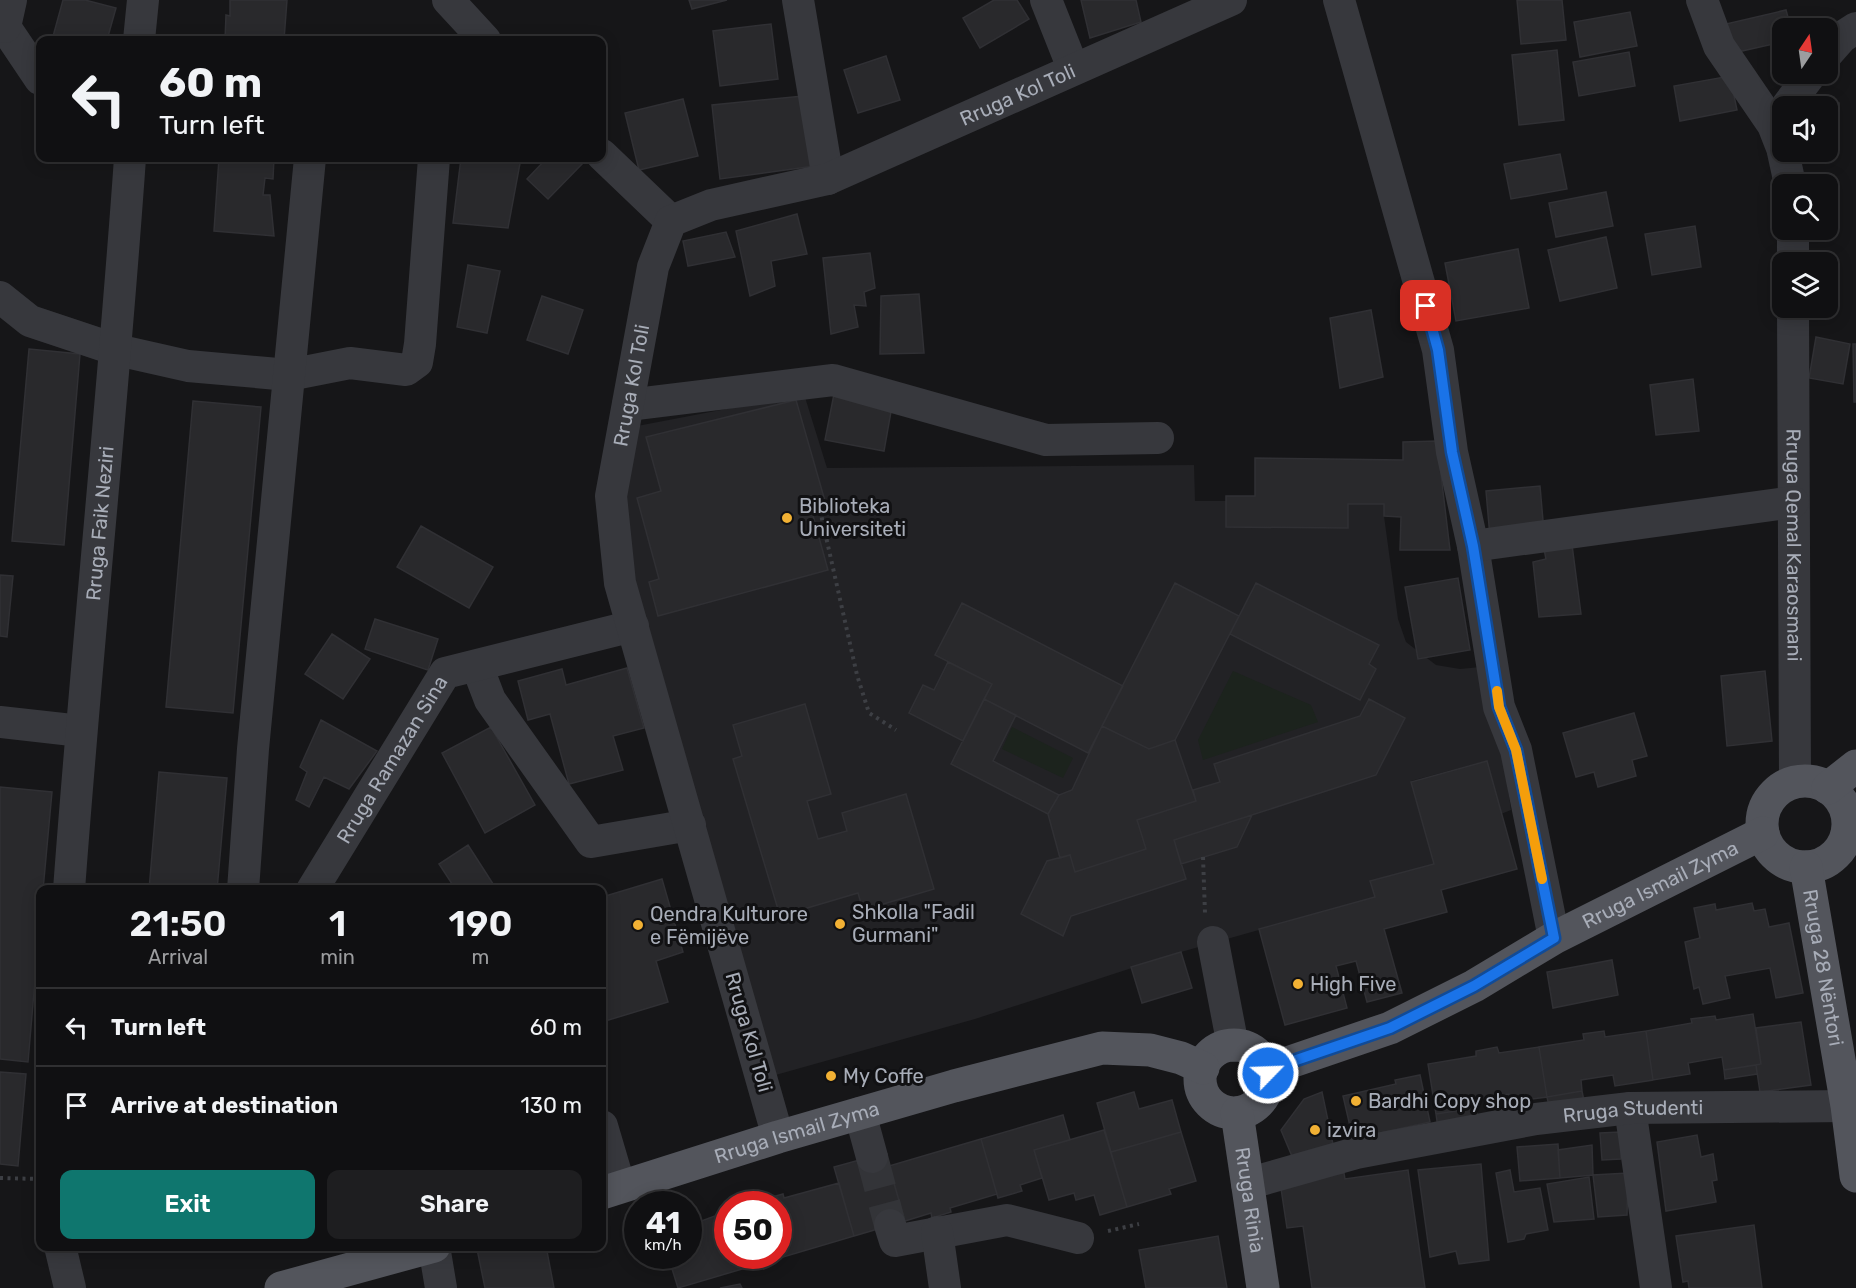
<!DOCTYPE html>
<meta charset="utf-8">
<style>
:root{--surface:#101012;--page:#1e1e20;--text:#f1f3f6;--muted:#9c9d9f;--line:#303032;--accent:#0f766e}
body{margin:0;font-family:Rubik,sans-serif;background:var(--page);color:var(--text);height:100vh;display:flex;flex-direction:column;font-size:22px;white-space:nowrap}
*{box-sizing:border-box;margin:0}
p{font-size:20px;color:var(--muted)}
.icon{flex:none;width:33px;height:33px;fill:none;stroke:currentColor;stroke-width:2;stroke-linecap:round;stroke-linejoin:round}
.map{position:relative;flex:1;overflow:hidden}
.drawer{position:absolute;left:36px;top:885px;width:570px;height:366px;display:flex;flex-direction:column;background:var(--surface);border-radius:12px;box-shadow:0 3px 15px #0003,0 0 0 2px var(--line)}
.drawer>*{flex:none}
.top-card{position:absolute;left:36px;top:36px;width:570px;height:126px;border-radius:12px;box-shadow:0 3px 15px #0003,0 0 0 2px var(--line);background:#101012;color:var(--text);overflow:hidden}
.needle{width:39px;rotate:13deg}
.fabs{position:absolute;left:1772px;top:18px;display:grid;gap:12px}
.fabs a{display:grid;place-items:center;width:66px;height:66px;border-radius:12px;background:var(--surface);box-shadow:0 3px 15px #0003,0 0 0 2px var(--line);font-size:30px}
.speed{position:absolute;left:624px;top:1191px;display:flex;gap:12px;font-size:30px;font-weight:700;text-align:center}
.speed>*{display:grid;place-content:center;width:78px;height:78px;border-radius:50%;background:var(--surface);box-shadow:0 3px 15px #0003,0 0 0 2px var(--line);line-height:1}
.speed small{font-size:15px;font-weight:400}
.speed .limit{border:9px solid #d22;background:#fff;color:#111}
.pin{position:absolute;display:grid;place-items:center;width:51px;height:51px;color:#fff;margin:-26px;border-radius:12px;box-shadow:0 3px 9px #0006}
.me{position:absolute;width:66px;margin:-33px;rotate:66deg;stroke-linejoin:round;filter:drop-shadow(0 0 4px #0008)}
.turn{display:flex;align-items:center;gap:21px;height:126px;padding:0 24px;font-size:27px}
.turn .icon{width:78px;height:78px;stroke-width:2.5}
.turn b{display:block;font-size:42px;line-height:51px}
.eta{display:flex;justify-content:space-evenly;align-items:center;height:102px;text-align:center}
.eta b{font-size:36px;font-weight:600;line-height:42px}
.button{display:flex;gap:12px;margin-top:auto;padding:12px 24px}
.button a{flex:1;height:69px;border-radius:12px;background:var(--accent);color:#fff;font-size:24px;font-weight:600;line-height:69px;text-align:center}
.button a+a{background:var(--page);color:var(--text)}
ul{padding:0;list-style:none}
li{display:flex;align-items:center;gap:18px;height:78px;padding:0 24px;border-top:2px solid var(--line)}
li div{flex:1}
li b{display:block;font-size:22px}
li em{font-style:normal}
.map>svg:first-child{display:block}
.built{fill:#222225}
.green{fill:#1c231d}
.building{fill:#29292c;stroke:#303034;stroke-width:1.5}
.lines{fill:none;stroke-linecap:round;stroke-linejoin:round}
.minor-tunnel{stroke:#333438;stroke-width:32;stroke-dasharray:32 16;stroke-linecap:butt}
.path{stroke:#3d3f44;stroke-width:4;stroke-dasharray:3 4.5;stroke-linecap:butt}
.minor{stroke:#37383d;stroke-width:32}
.major{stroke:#53555c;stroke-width:33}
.route-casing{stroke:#114b97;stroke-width:15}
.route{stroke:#1a73e8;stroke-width:10}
.slow{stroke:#f59e0b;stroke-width:10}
.poi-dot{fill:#f2b134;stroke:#111113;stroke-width:2}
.labels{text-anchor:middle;stroke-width:6;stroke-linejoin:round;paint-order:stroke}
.street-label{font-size:20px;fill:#a8adb8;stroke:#111113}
.poi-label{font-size:20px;fill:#a8adb8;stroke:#111113;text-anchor:start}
</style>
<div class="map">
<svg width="1856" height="1288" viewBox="0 0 1856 1288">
<rect width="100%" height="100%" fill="#161618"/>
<path class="built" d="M804 394 827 468 1194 465 1195 501H1226V496H1255V458L1403 460 1437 441 1450 550H1400L1401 517 1384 516 1398 619 1406 642 1436 665 1460 669 1491 666 1511 810 1501 814 1486 761 1411 781 1434 864 1371 881 1375 897 1181 952 975 1019 772 1076 645 633 617 497 632 427Z"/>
<path class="green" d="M1233 671 1311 705 1318 722 1203 760 1198 740Z
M1012 727 1073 758 1063 778 1002 749Z"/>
<path class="building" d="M63 0H85L116 8 107 40H52Z
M230 0H287L284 40H225L226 15 230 16Z
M689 0H727L692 9Z
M994 0H1017L1029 19 980 48 963 18Z
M1081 0H1136L1141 22 1090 38Z
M1517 0H1562L1566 40 1521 44Z
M1786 10 1791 28H1782V42L1733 53 1726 24Z
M1630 12 1637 46 1580 57 1574 22Z
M771 24 778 79 720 86 713 31Z
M1557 50 1564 120 1519 125 1512 55Z
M1629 52 1635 86 1579 96 1573 62Z
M886 56 900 100 858 113 844 70Z
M1730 76 1737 110 1680 121 1674 86Z
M803 96 814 166 720 179 712 105Z
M683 99 698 156 639 170 625 113Z
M1804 103H1839L1838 142 1827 141V106H1804Z
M1560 154 1567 189 1511 199 1504 164Z
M219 158H274L273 179 265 178 263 195H270L274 236 214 231Z
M461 158H521L508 228 453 223Z
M547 158H577L583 163 548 199 527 179Z
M1606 192 1613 226 1556 237 1549 203Z
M797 214 807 254 771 261 775 286 750 296 736 231Z
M1695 226 1701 267 1652 275 1645 234Z
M726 232 735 257 688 266 683 241Z
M1606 237 1617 288 1560 301 1548 250Z
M1518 249 1529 308 1456 321 1445 263Z
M870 253 875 288 864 292 866 306 854 305 858 327 831 334 823 258Z
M468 265 500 271 487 333 457 327Z
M919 294 924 353 880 354 881 296Z
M542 296 583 310 568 354 527 340Z
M1371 310 1383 377 1340 388 1330 318Z
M1816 337 1850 344 1843 384 1809 378Z
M1853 344H1856V402H1854Z
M29 349 80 354 64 545 12 541Z
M1693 379 1699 431 1656 435 1650 385Z
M834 394 892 406 884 451 825 440Z
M796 400 827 508 812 512 828 570 658 616 649 582 659 579 637 498 661 491 646 437Z
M193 401 261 407 233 713 166 707Z
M1437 441 1450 550H1400L1401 517 1384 516V504H1348V528L1226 527V496H1255V458L1403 460V442Z
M1540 486 1544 532 1490 537 1486 491Z
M421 526 493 567 469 608 397 567Z
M1571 537 1581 614 1539 617 1533 562 1546 559 1542 539Z
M0 575 13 576 7 637 0 636Z
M1458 578 1470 650 1418 659 1405 587Z
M1175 583 1239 616 1175 740 1149 749 1102 726Z
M1256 583 1379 645 1369 664 1376 669 1360 700 1230 634Z
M962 603 1123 686 1088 753 984 699 992 684 935 655Z
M375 619 438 639 428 670 365 649Z
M332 634 370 659 343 699 305 674Z
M948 662 992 684 963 741 909 713 923 685 934 690Z
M627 668 644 728 613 736 623 770 569 784 550 714 528 720 518 681 562 669 566 685Z
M1765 671 1772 741 1727 746 1721 676Z
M984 699 1016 715 993 761 1059 795 1048 814 951 764Z
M1369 699 1405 718 1376 775 1174 840 1186 879 1071 916 1063 936 1021 914 1047 861 1070 855 1075 872 1146 849 1137 820 1196 801 1193 790 1220 782 1214 764 1360 716Z
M805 704 831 794 807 801 818 839 847 831 842 813 906 794 934 889 863 910 858 893 780 916 733 759 742 756 733 725Z
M1634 713 1647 756 1632 760 1636 776 1598 787 1594 772 1576 777 1563 733Z
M321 720 377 751 349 789 324 777 309 807 296 800 307 772 300 767Z
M1102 726 1149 749 1175 740 1196 801 1137 820 1146 849 1075 872 1070 855 1060 858 1048 814 1059 795 1072 790Z
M491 727 535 805 485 833 442 753Z
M1487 761 1517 869 1441 890 1447 912 1384 929 1402 993 1367 1002 1356 961 1336 966 1347 1008 1285 1025 1259 929 1375 897 1370 881 1434 864 1411 782Z
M159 772 227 778 217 890H149Z
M0 787 52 792 43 890H40V922L28 1062 0 1059Z
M1252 815 1237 847 1181 864 1174 840Z
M468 845 497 890H456L439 864Z
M662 879 683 952 656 961 668 1002 602 1022V897Z
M1752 903 1754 911 1765 909 1769 927 1789 923 1803 993 1776 998 1770 968 1725 976 1730 998 1703 1004 1699 987 1694 989 1685 942 1700 938 1694 908 1715 904 1716 910Z
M1181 952 1192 988 1142 1003 1131 967Z
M1612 960 1618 995 1553 1008 1547 972Z
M1753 1014 1761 1064 1724 1070 1722 1057 1688 1063 1690 1074 1653 1080 1646 1031 1692 1023 1691 1019 1715 1016 1716 1020Z
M1801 1022 1811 1085 1760 1092 1756 1065 1761 1064 1756 1028Z
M1604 1031 1605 1037 1646 1031 1653 1080 1615 1086 1613 1075 1581 1080 1582 1091 1547 1097 1539 1047 1584 1040 1583 1034Z
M1497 1047 1499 1053 1539 1047 1547 1097 1510 1102 1509 1094 1475 1099 1476 1108 1436 1114 1428 1064 1476 1056V1051Z
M1756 1065 1757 1074 1725 1079 1724 1070Z
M0 1072 26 1074 18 1166 0 1164Z
M1420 1075 1430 1122 1353 1139 1343 1096 1396 1084 1395 1080Z
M1582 1091 1584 1101 1549 1106 1547 1097Z
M1134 1092 1139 1109 1172 1100 1181 1132 1111 1152 1097 1103Z
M1322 1092 1334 1149 1294 1161 1281 1130 1304 1099Z
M1476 1108 1478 1121 1438 1128 1436 1114Z
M1063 1115 1070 1140 1034 1150 1042 1178 1020 1185 1022 1191 998 1198 981 1139Z
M1104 1130 1127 1207 1100 1215 1094 1195 1076 1200 1074 1193 1049 1200 1034 1150Z
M1181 1132 1196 1181 1169 1189 1171 1194 1127 1207 1111 1152Z
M1620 1132 1621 1159 1602 1160 1600 1133Z
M1697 1135 1701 1157 1713 1154 1717 1180 1712 1181 1716 1202 1666 1211 1657 1142Z
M981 1139 997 1194 950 1208 951 1212 932 1218 931 1213 905 1221 889 1166Z
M1558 1144 1560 1178 1520 1181 1517 1147Z
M1592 1145 1593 1175 1560 1178 1558 1150Z
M885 1153 905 1221 854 1236 834 1167Z
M1481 1164 1489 1260 1459 1264 1456 1251 1430 1257 1418 1170Z
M1408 1170 1425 1288H1312L1303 1226 1287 1228 1280 1182 1344 1173 1345 1179Z
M1510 1170 1514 1192 1540 1188 1548 1230 1526 1234 1524 1239 1508 1242 1496 1173Z
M1628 1173 1627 1215 1598 1217 1593 1175Z
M1589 1177 1594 1219 1554 1222 1547 1184Z
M839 1183 854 1236 749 1267 746 1256H778V1204H763L766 1203 765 1199 783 1194 784 1198Z
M728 1211V1256H746L749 1267 678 1288 668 1256H688V1226Z
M1754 1225 1762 1288H1689L1688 1281 1683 1282 1676 1236Z
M1218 1236 1227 1288H1146L1139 1250Z
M490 1246H546L554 1288H485L477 1249Z
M740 1284 742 1288H720Z"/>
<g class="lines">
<path class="minor-tunnel" d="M872 1157 890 1225"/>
<path class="path" d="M820 510 857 675 869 713 896 730
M1203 857 1205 913
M0 1178 40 1179
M1108 1231 1139 1224"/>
<g class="minor">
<path d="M448 0 485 40"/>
<path d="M798 0 828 179"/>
<path d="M1046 0 1073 68"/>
<path d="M1339 0 1438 350 1452 452 1473 546 1499 707 1516 750 1554 938"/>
<path d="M1702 0 1719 46 1773 125 1782 148"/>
<path d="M0 27H5L40 79"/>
<path d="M5 27 11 0"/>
<path d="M139 40 143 0"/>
<path d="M1827 54 1842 37 1856 28"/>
<path d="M1787 106 1811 74"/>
<path d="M1783 152 1790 184"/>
<path d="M602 155 671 221"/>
<path d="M1793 230V262"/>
<path d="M0 297 30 321 117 350 188 366 289 375 350 363 406 370 417 362 420 344 434 158"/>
<path id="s1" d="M1793 308 1795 782"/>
<path d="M628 405 833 380 1046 440 1158 438"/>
<path d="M1473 546 1793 502"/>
<path d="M477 666 490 700 591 842 690 825"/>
<path d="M0 722 81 731"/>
<path d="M1847 832 1856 835"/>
<path id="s2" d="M69 890C87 645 113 402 130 158"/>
<path d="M243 890 253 749 310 158"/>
<path id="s3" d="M312 890 445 673 633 626"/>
<path d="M1213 942 1233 1046"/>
<path d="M1630 1108 1656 1288"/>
<path d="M860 1113 872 1157"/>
<path d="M602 1126 620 1187"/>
<path id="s4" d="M778 1137 620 583 611 496 653 267 671 221 711 205 828 179 1231 0"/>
<path id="s5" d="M1247 1184 1356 1153 1536 1119 1630 1108 1847 1106"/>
<path d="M890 1225 895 1241 1007 1220 1078 1238"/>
<path d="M937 1232 945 1288"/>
<path d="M60 1246 70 1288"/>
<path d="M434 1246 441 1288"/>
</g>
<g class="major">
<circle cx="1805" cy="824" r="43"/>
<path d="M1828 788 1856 766"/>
<path id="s6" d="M1806 867 1847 1106 1856 1176"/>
<circle cx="1234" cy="1079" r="34"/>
<path id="s7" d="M1267 1070 1390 1028 1474 986 1554 938 1763 833"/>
<path id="s8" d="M1237 1113 1263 1288"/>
<path id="s9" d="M602 1193 778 1137 954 1086 1102 1048 1150 1050 1181 1058 1203 1068"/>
<path d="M281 1288 434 1246"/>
</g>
</g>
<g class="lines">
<defs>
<path id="route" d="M1268 1073 1267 1070 1390 1028 1474 986 1554 938 1516 750 1499 707 1473 546 1452 452 1438 350 1426 306"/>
</defs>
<use href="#route" class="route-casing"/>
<use href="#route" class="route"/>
<path class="slow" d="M1497 691 1499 707 1516 750 1542 879"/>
</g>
<g class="poi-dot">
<circle cx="787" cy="518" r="6"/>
<circle cx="840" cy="924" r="6"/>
<circle cx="638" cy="925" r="6"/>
<circle cx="1298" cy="984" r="6"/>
<circle cx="831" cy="1076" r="6"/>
<circle cx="1356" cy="1101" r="6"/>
<circle cx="1315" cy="1130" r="6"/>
</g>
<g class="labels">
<g class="street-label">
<text dy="7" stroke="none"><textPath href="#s4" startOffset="1316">Rruga Kol Toli</textPath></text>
<text dy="7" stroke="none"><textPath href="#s4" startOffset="776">Rruga Kol Toli</textPath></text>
<text dy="7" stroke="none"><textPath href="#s2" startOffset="368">Rruga Faik Neziri</textPath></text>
<text dy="7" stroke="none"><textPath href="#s1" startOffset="237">Rruga Qemal Karaosmani</textPath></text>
<text dy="7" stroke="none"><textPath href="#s3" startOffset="153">Rruga Ramazan Sina</textPath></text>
<text dy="7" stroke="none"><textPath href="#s7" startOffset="436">Rruga Ismail Zyma</textPath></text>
<text dy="7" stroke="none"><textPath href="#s6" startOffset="102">Rruga 28 Nëntori</textPath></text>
<text transform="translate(749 1032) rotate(74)" y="7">Rruga Kol Toli</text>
<text dy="7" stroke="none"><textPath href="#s5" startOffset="394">Rruga Studenti</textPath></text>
<text dy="7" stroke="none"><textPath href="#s9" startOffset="204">Rruga Ismail Zyma</textPath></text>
<text dy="7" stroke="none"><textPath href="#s8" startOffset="88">Rruga Rinia</textPath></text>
</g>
<g class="poi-label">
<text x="799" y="513">Biblioteka<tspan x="799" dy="23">Universiteti</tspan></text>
<text x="852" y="919">Shkolla "Fadil<tspan x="852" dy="23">Gurmani"</tspan></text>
<text x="650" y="921">Qendra Kulturore<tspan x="650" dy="23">e Fëmijëve</tspan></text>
<text x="1310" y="991">High Five</text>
<text x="843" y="1083">My Coffe</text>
<text x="1368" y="1108">Bardhi Copy shop</text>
<text x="1327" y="1137">izvira</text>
</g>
</g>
</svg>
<div class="fabs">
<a><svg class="needle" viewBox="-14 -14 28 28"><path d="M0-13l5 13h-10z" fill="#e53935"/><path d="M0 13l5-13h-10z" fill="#9c9d9f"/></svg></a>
<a><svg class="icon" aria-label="sound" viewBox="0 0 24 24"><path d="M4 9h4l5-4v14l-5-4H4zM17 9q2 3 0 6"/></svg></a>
<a><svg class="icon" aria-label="search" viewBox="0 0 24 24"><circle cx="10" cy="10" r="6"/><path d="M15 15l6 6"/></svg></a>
<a><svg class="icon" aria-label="layers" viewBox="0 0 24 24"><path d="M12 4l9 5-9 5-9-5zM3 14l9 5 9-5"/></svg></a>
</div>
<div class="speed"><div>41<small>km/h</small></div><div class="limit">50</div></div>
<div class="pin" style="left:1426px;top:306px;background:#d93025"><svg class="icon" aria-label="arrive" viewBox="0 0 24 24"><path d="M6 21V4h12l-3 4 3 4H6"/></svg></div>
<svg class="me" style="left:1268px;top:1073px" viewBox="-20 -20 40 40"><circle r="17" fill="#1a73e8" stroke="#fff" stroke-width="3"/><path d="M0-11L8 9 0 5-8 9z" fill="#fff"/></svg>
<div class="top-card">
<div class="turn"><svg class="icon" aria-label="left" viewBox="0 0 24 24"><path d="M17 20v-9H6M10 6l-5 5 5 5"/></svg><div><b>60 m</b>Turn left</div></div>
</div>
<section class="drawer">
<div class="eta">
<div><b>21:50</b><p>Arrival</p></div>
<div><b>1</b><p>min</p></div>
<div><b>190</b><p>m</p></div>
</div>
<ul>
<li><svg class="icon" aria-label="left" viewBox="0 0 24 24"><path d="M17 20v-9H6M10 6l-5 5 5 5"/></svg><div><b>Turn left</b></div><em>60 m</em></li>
<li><svg class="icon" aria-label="arrive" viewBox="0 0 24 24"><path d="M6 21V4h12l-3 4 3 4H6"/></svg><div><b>Arrive at destination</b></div><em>130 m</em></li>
</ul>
<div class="button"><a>Exit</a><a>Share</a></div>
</section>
</div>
